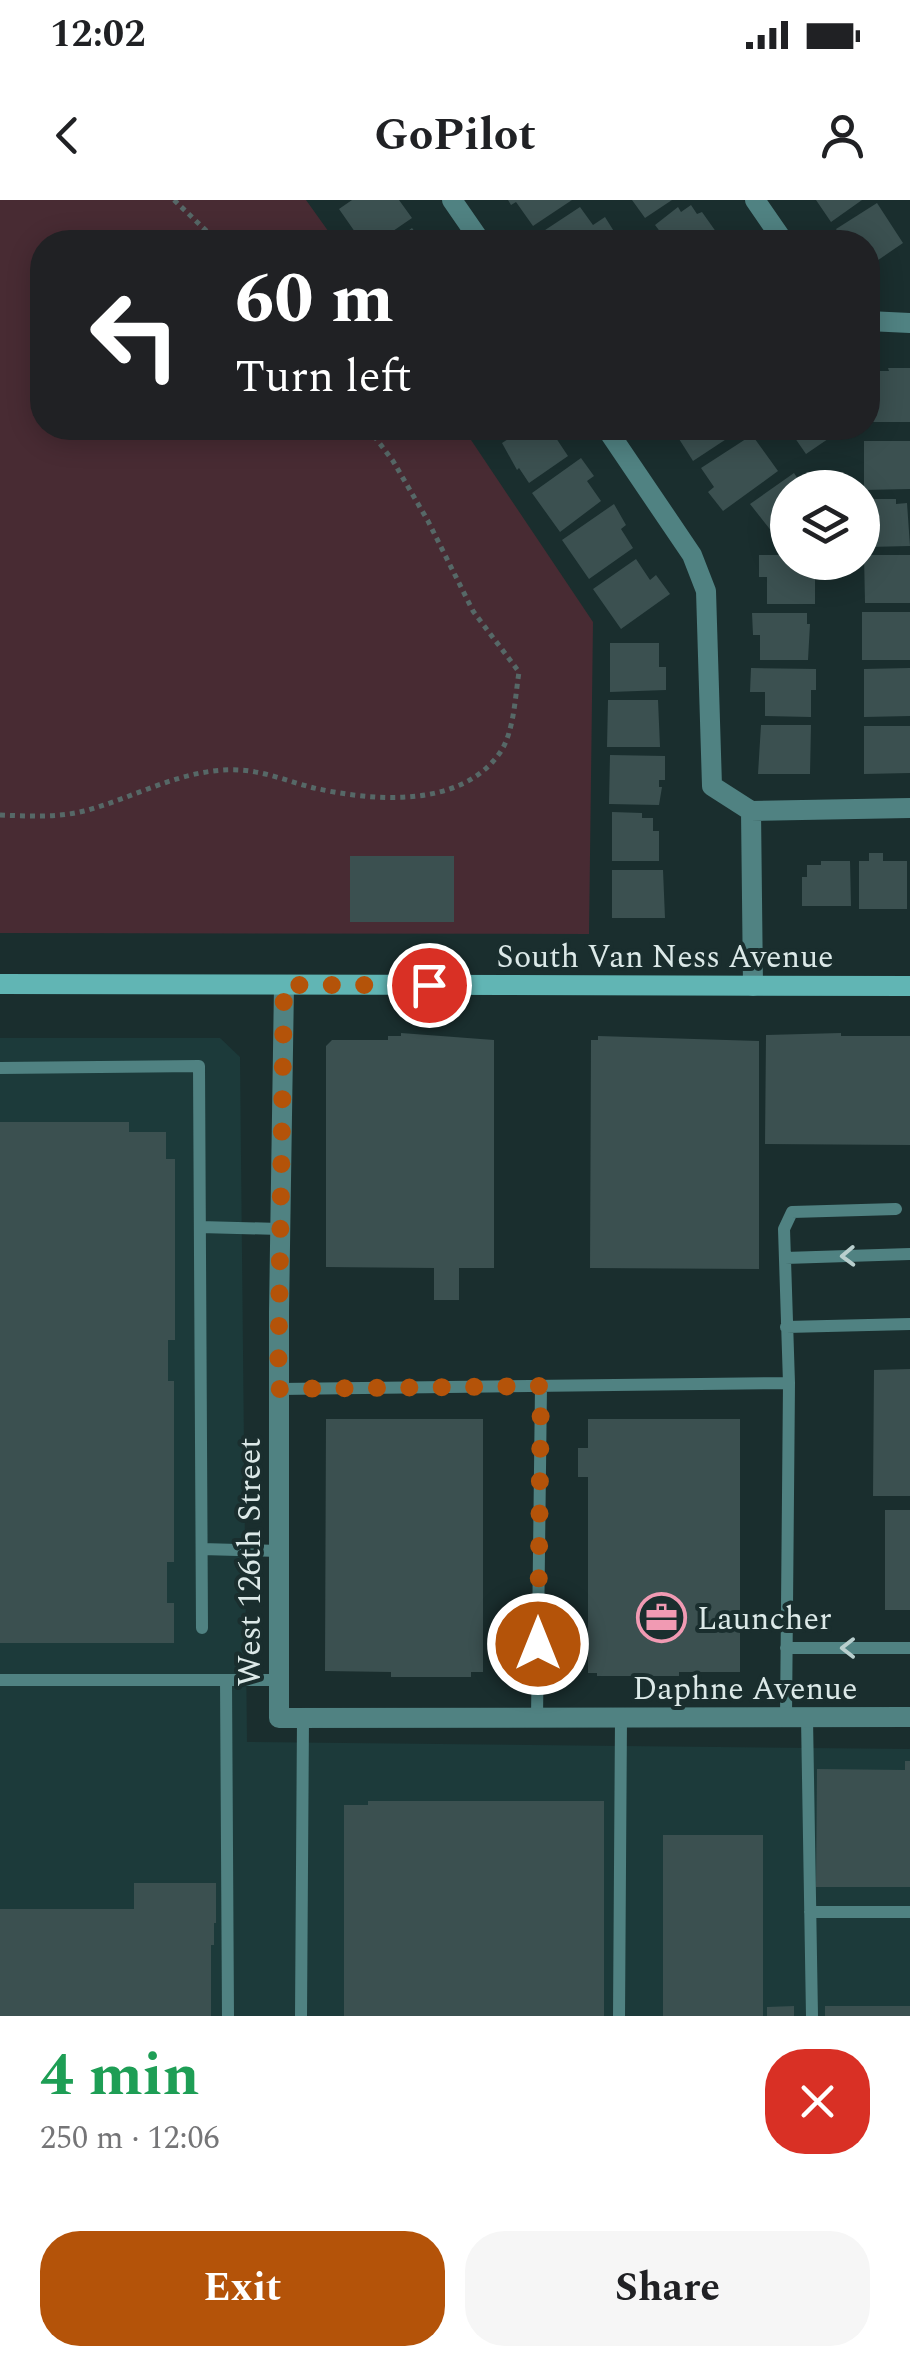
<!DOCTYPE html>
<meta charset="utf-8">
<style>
:root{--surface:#fff;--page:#f6f6f6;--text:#202124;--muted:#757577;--accent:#b45309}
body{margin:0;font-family:Spectral,serif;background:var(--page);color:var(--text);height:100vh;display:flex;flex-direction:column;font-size:38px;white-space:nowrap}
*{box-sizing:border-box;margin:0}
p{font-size:32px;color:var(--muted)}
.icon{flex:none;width:55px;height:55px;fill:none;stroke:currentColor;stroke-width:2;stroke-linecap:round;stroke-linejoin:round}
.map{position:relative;height:1816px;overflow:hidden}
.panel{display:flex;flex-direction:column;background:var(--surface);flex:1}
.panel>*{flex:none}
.top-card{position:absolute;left:30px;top:30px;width:850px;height:210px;border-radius:40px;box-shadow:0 5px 25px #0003;background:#202124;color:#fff;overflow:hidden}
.fabs{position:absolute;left:770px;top:270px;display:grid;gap:20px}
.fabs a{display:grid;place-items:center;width:110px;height:110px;border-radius:50%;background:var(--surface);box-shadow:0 5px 25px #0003;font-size:50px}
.pin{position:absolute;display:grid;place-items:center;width:85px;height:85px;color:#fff;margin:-42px;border:5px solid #fff;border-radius:50%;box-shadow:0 2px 10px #0007}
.me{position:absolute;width:110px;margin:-55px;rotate:0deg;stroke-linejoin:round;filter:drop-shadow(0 0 8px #0008)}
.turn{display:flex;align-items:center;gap:35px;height:210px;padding:0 40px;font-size:45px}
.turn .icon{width:130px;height:130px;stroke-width:2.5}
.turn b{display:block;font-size:70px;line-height:85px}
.round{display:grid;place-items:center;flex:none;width:105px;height:105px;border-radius:40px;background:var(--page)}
.summary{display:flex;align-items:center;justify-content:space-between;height:170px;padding:0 40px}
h1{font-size:60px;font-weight:700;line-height:75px;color:#1e9e55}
.cta{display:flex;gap:20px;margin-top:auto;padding:20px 40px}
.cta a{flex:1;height:115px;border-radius:40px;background:var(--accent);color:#fff;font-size:40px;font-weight:700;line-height:115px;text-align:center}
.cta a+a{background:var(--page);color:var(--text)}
.status{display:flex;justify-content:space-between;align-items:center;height:70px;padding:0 50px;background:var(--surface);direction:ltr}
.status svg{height:28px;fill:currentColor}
header{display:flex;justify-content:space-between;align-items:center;height:130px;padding:0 40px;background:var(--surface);font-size:45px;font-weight:700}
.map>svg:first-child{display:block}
.built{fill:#1c3a3a}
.green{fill:#482b33}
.building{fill:#3b5050}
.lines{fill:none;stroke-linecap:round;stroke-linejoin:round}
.path{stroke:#566867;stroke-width:5;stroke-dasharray:5 5;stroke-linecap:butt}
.lane{stroke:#508282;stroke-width:12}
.street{stroke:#508282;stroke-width:20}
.secondary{stroke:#61b5b4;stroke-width:20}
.oneway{stroke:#b9cfce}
.route{stroke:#b45309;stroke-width:18;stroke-dasharray:0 32.4}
.labels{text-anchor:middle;stroke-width:8;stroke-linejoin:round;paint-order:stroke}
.street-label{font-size:32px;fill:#dce9e8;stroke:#1a2e2e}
.poi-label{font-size:32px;fill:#dce9e8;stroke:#1a2e2e;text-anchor:start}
</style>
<div class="status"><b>12:02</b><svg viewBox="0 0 49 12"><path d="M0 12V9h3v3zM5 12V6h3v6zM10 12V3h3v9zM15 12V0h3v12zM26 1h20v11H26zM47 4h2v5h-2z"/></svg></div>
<header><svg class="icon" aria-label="back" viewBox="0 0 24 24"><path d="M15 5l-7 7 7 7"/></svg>GoPilot<svg class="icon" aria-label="person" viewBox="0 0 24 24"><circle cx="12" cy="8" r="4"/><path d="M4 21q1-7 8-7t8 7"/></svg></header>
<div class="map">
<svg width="910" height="1816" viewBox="0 0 910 1816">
<rect width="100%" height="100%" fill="#1a2e2e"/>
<path class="built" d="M0 838H220L240 857 247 1542 910 1549V1816H0Z"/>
<path class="green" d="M0 0H306L336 42H42V228H463L593 422 589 734 0 733Z"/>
<path class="building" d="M352 0H399L412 18 377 42H362L339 9Z
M508 0H572L533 26 516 2 511 5Z
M632 0H672L645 18Z
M816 0H862L831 22Z
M877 3 903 43 868 67V42H845L836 29Z
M691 5 697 14 702 12 719 36 711 42H668L655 25 678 7 681 12Z
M580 7 593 25 605 17 615 33 605 42H540L536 36Z
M412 28 423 42H392Z
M888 168H910V222H868V171H889Z
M487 228H510L495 238Z
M525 228H559L561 231 554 235 568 256 529 283 519 268 517 270 502 243Z
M675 228H734L737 232 693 261 674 231Z
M788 228H844L806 254Z
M752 235 778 271 723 311 708 292 714 287 701 268Z
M864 241H910V289L864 290Z
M581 258 594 276 587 281 601 301 560 332 532 293Z
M794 273 804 288H788V337L780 342 750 304Z
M862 299H896V304L907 303 910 346 868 347V333H862Z
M614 304 626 325 621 329 633 348 589 379 562 340Z
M759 355H788V362H815V404H767V377H759Z
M864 355H910V403H865Z
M636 359 650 380 656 375 670 394 621 429 593 389Z
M862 412H910V460H862Z
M752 413H807V424H810L808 460H760V435H753Z
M610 443H659V467H666V490L610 492Z
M751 468 816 469V490H811V517L765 516V492H750Z
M910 468V516L864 517V469Z
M608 500H658L660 547H607Z
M761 525H811L810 574H758Z
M864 526H910V573L864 574Z
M610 555 665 556V580H659V587H662L659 605 609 604Z
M612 612 642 613V618H653V631H659V661H612Z
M869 653H883V661H907V709H859V661H869Z
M350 656H454V722H350Z
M821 661H850L851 706H802V677H807V665H821Z
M612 670H663L665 718H612Z
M401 833 494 840V1068H459V1100H434V1068L326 1067V846L332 840H388V836H401Z
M841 833V836H910V945L765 944 766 835Z
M598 836 759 841V1069L590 1068 591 840H598Z
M0 922H129V932H166V959H175V1140H168V1181H174V1362H167V1403H174V1443H0Z
M910 1169V1296H873L874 1170Z
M326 1219H483V1472H471V1477H391V1472L325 1471Z
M588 1219H740V1472H679V1476H597V1473H588V1277H578V1248H588Z
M885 1310H910V1410H885Z
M905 1561H910V1687H816L817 1569 905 1570Z
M368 1601H604V1816H344V1605H368Z
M663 1635H763V1816H663Z
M134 1683H216V1723H214V1745H211V1816H0V1709H134Z
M794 1806V1816H767V1807Z
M825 1806H910V1816H825Z"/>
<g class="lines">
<path class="path" d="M174 0 218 42
M0 615C28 616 57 618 84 611 135 598 184 567 239 570 264 571 290 582 314 588 372 601 459 609 499 554 514 534 515 497 519 472L473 411 428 321 393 261 368 228"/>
<path class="lane" d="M0 868 199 866 202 1428
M200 1027 280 1029
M785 1058 910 1054
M786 1127 910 1124
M279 1189 789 1183
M202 1349 279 1351
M786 1448H910
M0 1480H279
M226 1480 228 1816
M537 1518 541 1186
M786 1518 789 1183 784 1029 792 1012 896 1009
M807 1518 812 1816
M810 1712H910
M301 1816 303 1518
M619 1816 621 1518"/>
<path class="street" d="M452 0 481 42
M755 0 784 42
M868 121 910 123
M606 228 692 355 706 391 712 586 751 611 910 608
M751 611 753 786
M284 785 279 1112V1518L910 1517"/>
<path class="secondary" d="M0 784 910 786"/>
</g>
<defs><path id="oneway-chevron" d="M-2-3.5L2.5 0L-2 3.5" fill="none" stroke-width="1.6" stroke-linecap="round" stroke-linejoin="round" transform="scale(2.5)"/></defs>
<g class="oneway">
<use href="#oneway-chevron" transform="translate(848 1056) rotate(178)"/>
<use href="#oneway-chevron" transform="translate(848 1448) rotate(180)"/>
</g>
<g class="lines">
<path class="route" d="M429 785H284L278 1189 541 1186 538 1444"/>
</g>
<defs>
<symbol id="office-ring" viewBox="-11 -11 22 22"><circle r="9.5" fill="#1a2e2e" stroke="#f19ab3" stroke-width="1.5"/><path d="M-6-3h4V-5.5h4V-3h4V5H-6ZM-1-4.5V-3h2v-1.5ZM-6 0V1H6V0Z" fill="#f19ab3"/></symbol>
</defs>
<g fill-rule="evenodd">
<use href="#office-ring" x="634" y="1390" width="55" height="55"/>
</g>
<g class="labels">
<g class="street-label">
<text x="665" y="767">South Van Ness Avenue</text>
<text transform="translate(249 1362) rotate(-90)" y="11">West 126th Street</text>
<text x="745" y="1499">Daphne Avenue</text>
</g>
<g class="poi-label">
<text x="697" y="1429">Launcher</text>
</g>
</g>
</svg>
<div class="fabs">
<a><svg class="icon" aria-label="layers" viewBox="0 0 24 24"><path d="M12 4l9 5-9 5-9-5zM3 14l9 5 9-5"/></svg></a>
</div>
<div class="pin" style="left:429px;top:785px;background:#d93025"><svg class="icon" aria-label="arrive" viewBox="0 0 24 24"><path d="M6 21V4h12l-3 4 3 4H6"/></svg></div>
<svg class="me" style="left:538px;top:1444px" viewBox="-20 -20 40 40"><circle r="17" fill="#b45309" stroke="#fff" stroke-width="3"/><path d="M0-11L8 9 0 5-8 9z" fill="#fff"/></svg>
<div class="top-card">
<div class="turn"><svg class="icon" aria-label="left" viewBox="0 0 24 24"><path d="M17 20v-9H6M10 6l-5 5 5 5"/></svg><div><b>60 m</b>Turn left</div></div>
</div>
</div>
<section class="panel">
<div class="summary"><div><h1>4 min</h1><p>250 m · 12:06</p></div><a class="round" style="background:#d93025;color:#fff"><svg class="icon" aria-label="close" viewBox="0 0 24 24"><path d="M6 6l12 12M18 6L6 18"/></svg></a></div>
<div class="cta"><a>Exit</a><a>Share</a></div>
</section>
